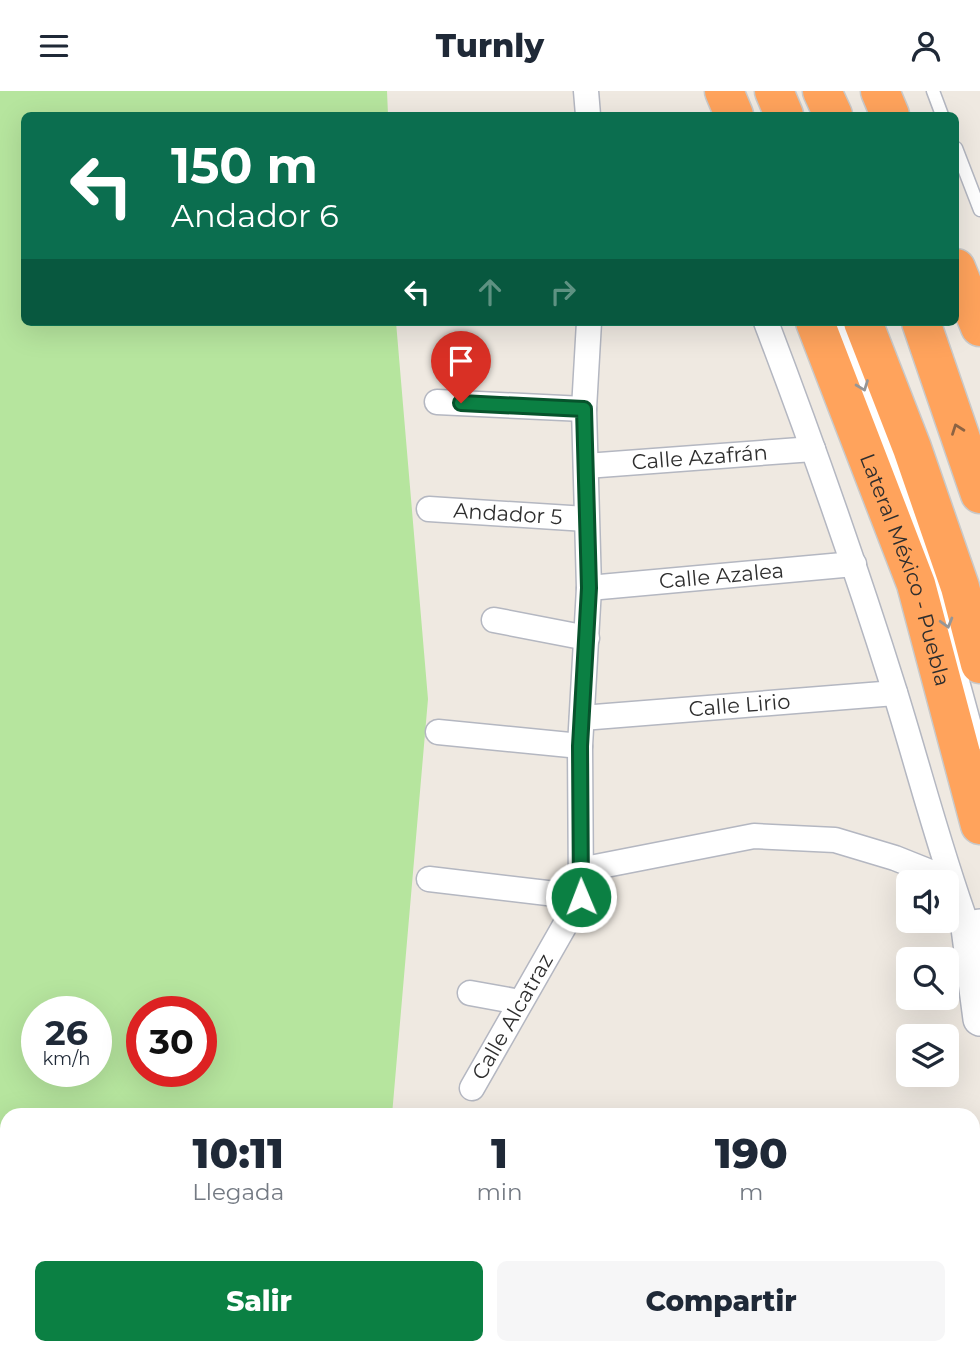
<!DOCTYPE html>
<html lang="es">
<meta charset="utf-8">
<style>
:root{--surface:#fff;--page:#f6f6f7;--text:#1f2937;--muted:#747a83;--accent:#0b8043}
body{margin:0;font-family:Montserrat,sans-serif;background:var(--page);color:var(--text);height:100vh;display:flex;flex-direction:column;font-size:26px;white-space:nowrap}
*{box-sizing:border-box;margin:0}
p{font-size:23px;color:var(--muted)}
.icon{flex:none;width:38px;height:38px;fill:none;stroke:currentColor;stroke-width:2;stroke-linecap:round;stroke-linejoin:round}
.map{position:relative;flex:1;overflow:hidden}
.sheet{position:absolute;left:0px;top:1017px;width:980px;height:247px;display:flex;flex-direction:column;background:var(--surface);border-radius:21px 21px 0 0;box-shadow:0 7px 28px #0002}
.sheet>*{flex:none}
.guide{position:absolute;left:21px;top:21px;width:938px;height:214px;border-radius:10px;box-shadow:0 7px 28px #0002;background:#0b6e4f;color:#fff;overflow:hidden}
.buttons{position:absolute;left:896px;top:779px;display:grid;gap:14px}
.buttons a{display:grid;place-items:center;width:63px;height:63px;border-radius:10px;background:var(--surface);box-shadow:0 7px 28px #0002;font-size:35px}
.speed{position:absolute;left:21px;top:905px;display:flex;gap:14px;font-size:35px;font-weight:700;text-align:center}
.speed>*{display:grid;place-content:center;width:91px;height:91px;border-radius:50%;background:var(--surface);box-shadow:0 7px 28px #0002;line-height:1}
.speed small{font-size:18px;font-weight:400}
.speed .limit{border:10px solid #d22;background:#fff;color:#111}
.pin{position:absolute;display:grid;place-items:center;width:60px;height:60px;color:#fff;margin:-72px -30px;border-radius:50% 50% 50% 0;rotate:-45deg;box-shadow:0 0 7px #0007}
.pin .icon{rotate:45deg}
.me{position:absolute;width:77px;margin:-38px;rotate:359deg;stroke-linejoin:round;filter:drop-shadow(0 0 5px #0008)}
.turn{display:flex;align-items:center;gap:24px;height:147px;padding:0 35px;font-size:32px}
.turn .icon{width:91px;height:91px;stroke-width:2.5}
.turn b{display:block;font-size:49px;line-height:60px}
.lanes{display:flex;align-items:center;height:66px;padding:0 35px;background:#0003;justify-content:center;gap:35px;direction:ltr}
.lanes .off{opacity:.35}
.eta{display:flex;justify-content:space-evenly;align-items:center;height:119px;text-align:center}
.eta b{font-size:42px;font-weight:800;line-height:49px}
.button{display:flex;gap:14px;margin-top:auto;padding:14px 35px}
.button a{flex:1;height:80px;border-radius:10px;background:var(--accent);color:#fff;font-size:28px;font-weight:800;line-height:80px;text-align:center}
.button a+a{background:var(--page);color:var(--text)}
header{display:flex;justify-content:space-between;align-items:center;height:91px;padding:0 35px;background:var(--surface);font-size:32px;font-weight:800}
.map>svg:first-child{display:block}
.green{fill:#b6e59e;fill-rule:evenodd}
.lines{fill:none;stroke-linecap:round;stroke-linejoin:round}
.lane-casing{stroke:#b4b7c1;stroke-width:15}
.street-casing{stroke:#b4b7c1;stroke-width:27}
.secondary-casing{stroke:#b4b7c1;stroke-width:36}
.highway-casing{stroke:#c9c9c9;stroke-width:41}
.lane{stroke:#fff;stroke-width:12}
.street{stroke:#fff;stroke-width:24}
.secondary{stroke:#fff;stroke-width:33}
.highway{stroke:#ffa35c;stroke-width:38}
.oneway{stroke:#969696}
.oneway2{stroke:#8c6343}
.route-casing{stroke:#07532c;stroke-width:18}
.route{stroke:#0b8043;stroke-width:12}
.labels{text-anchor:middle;stroke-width:6;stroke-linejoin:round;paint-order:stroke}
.street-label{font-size:21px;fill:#2e2e2e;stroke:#fff}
</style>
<header><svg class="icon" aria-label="menu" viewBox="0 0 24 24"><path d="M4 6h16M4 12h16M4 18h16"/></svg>Turnly<svg class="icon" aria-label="person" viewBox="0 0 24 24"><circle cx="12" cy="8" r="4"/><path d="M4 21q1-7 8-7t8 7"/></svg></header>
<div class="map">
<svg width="980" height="1263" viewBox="0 0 980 1263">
<rect width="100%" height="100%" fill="#efe9e1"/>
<path class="green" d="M0 0H387L388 24H24V231H396L428 608 392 1024H7V1256L334 1257 332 1263H0ZM37 920H96V980H37ZM142 920H201V980H142Z"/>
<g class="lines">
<defs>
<path id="lane" d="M933 0 942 24
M956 57 980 119
M838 231 928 462 980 652"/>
<g id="street">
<path d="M586 0 588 24"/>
<path d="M766 231C812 352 855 474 894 598 919 678 939 758 968 837"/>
<path d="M437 311 584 318"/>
<path id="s1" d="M586 375 813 358"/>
<path id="s2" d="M429 418 586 428"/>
<path id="s3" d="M589 497 854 473"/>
<path d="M494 529 587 547"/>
<path id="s4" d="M582 627 895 602"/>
<path d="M438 641 580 655"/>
<path d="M580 779 754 745 835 749 895 767 950 789"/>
<path d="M429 788 581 806"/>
<path d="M470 902 520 911"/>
<path id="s5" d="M472 997 581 806 580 655 589 497 584 318 589 231"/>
<path d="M682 1256 690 1263"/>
<path d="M423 1263 426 1256"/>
</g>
<path id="secondary" d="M980 835 968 837 980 928
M973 1127 980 1118
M854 1263 860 1256"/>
<g id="highway">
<path d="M724 0 734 24"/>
<path d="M774 0 784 24"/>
<path d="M822 0 833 24"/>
<path d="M880 0 890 24"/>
<path d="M956 177 980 236"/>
<path id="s6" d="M815 231 916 493 980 734"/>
<path d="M863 231 912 357 960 496 980 573"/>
<path d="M921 231 980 403"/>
</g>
</defs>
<use href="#lane" class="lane-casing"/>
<use href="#street" class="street-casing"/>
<use href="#secondary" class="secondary-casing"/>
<use href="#highway" class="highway-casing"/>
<use href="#lane" class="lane"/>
<use href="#street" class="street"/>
<use href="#secondary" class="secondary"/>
<use href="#highway" class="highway"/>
</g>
<defs><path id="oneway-chevron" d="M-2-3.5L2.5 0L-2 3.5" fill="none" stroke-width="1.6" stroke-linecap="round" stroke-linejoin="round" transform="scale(1.75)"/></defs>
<g class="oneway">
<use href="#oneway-chevron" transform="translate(863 295) rotate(69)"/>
<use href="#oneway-chevron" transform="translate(947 532) rotate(74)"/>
</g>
<use class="oneway2" href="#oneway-chevron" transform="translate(957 338) rotate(-110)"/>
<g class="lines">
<defs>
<path id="route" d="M461 312 584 318 589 497 580 655 581 806"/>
</defs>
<use href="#route" class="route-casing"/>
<use href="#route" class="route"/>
</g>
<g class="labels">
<g class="street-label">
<text dy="7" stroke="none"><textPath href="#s1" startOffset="114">Calle Azafrán</textPath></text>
<text dy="7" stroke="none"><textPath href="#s2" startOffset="79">Andador 5</textPath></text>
<text dy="7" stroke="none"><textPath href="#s6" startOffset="264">Lateral México - Puebla</textPath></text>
<text dy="7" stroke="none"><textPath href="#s3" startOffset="133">Calle Azalea</textPath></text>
<text dy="7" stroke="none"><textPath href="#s4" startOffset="158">Calle Lirio</textPath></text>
<text dy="7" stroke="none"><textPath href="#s5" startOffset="82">Calle Alcatraz</textPath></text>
</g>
</g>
</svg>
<div class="buttons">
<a><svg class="icon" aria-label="sound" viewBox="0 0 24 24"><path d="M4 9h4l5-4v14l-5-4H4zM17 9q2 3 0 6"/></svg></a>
<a><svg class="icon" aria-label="search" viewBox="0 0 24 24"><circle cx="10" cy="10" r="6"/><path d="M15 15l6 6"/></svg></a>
<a><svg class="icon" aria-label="layers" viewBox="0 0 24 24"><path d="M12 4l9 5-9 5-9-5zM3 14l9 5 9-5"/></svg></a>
</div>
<div class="speed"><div>26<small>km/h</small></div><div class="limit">30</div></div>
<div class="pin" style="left:461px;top:312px;background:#d93025"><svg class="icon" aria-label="arrive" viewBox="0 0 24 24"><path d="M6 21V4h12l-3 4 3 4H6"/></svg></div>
<svg class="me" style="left:581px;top:806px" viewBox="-20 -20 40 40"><circle r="17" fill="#0b8043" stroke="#fff" stroke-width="3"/><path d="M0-11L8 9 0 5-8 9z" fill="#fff"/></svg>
<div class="guide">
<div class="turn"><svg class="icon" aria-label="left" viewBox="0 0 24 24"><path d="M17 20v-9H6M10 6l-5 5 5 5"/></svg><div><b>150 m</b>Andador 6</div></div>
<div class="lanes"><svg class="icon" aria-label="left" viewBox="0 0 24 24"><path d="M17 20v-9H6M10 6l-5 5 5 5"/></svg><svg class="icon off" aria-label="ahead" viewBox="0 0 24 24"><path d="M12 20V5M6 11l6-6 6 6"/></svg><svg class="icon off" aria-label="right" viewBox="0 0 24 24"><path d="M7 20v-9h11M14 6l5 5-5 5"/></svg></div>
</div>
<section class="sheet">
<div class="eta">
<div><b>10:11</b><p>Llegada</p></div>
<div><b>1</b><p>min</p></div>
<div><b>190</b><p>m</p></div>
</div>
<div class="button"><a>Salir</a><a>Compartir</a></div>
</section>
</div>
